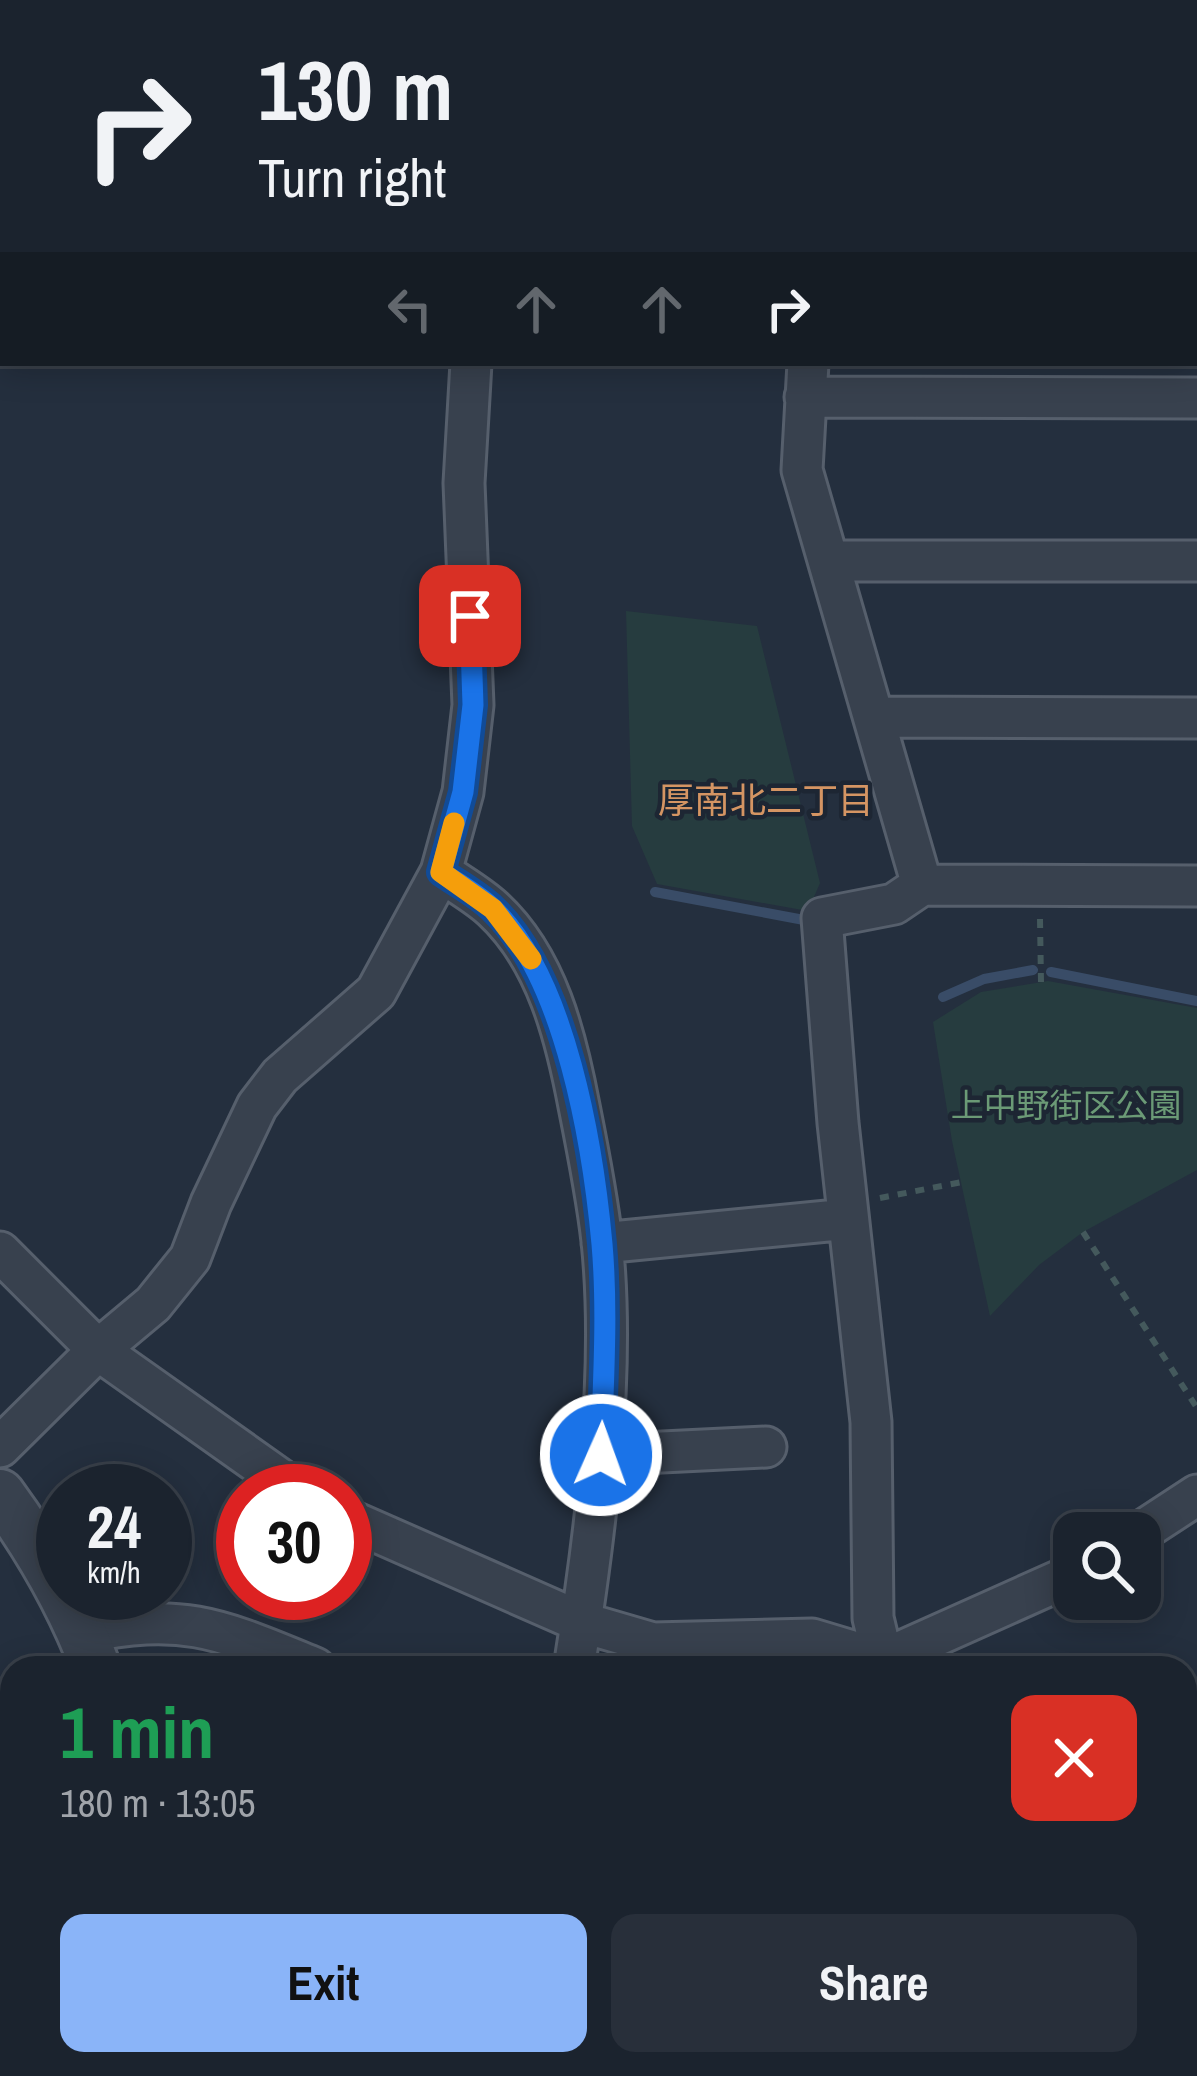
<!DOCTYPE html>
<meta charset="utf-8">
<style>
:root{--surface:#1b232e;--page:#282f3a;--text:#f1f3f6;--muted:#a0a4aa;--line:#39404a;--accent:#8ab4f8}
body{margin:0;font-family:"Archivo Narrow","Noto Sans JP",sans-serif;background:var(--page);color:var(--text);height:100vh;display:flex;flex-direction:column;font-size:45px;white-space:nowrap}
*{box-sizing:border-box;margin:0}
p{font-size:39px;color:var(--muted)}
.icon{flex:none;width:66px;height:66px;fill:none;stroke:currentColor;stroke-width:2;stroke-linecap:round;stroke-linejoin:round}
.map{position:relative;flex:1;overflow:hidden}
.sheet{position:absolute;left:0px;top:1656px;width:1197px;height:420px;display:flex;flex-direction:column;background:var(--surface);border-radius:36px 36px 0 0;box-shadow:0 6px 30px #0003,0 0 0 3px var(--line)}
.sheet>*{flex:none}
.hud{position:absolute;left:0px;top:0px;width:1197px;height:366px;box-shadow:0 6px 30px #0003,0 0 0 3px var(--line);background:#1b232e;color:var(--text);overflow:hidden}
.buttons{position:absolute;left:1053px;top:1512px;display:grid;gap:24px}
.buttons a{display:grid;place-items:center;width:108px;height:108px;border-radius:24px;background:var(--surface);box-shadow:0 6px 30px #0003,0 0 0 3px var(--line);font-size:60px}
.speed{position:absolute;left:36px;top:1464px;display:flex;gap:24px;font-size:60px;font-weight:700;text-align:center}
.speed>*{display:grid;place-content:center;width:156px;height:156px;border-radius:50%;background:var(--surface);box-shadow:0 6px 30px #0003,0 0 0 3px var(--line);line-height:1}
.speed small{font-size:30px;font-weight:400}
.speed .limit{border:18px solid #d22;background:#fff;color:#111}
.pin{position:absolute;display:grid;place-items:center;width:102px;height:102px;color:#fff;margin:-51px;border-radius:24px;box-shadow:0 6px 18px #0006}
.me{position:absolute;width:132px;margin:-66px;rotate:2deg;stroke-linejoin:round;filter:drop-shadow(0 0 9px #0008)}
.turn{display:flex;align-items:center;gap:42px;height:252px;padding:0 60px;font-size:54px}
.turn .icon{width:156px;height:156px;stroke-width:2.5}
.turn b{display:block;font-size:84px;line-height:102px}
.lanes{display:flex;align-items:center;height:114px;padding:0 60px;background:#0003;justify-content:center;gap:60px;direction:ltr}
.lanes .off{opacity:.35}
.round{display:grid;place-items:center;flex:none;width:126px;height:126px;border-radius:24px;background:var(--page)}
.head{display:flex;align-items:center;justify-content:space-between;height:204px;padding:0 60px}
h1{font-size:72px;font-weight:800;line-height:90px;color:#1e9e55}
.action{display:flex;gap:24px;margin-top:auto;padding:24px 60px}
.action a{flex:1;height:138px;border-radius:24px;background:var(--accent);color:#111;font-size:48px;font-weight:800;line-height:138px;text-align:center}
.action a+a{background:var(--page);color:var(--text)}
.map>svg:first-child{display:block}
.green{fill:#263c3f}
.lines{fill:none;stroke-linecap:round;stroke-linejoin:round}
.stream{stroke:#394c67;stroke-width:10}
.minor-casing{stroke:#565f6c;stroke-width:45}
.tertiary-casing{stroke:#565f6c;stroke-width:54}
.path{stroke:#44595c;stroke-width:6;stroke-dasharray:9 9;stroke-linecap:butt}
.minor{stroke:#38414e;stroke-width:39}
.tertiary{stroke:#38414e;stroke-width:48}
.route-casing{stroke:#114b97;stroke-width:30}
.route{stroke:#1a73e8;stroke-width:21}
.slow{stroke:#f59e0b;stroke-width:21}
.labels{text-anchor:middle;stroke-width:9;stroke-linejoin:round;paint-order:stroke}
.park-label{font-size:33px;fill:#6b9a76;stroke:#1d2633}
.neighbourhood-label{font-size:36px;fill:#d59563;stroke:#1d2633}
</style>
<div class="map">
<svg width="1197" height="2076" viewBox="0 0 1197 2076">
<rect width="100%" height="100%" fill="#242f3e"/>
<path class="green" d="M626 611 757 626 820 883 808 911 657 884 632 826Z
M1048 981 1197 1008V1170L1083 1232 1039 1265 990 1316 952 1141 933 1022 981 992Z"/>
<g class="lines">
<path class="stream" d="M655 892 804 920
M1051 972 1197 1001
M943 997 984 979 1033 970"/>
<defs>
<path id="minor" d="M33 0 34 3
M259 0 263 3
M348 3 353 0
M834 3 835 0
M1194 87H1197
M0 197 3 195
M1194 247H1197
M808 363 802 470 922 885
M805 397 1197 398
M830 561H1197
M874 717 1197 718
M441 872C458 884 478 895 493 909 547 959 566 1037 579 1106 588 1151 597 1196 602 1241 616 1373 595 1537 574 1668
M602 1243 848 1219
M0 1252 98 1350 297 1491
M0 1447 98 1350 153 1304 190 1258 211 1203 257 1106 280 1076 376 992 441 872 463 792 473 705 464 483 471 363
M601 1455 766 1447
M345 1518 581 1622 653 1643 812 1639 882 1660
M1139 1533 1197 1495
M83 1633C185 1611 222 1630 315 1668
M876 1668 882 1660 1074 1574
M885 1668 873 1618 871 1422 838 1123 822 918 894 904 922 885 1197 886
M0 1845 12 1849
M1185 1882 1197 1876
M1185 1928 1197 1957
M608 2064 611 2076
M785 2064 787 2076
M941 2064 946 2076
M1054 2064 1058 2076"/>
<path id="tertiary" d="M544 3 545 0
M0 1494C39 1547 73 1607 96 1668
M195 2064 198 2076"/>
</defs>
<use href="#minor" class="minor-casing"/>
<use href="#tertiary" class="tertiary-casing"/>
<path class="path" d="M1040 919 1041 982
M880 1198 962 1182
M1083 1232 1197 1408"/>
<use href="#minor" class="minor"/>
<use href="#tertiary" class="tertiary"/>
</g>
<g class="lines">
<defs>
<path id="route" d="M470 616 473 705 463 792 441 872C458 884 479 895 493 909 566 979 593 1146 602 1244 608 1313 603 1385 601 1455"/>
</defs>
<use href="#route" class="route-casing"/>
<use href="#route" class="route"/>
<path class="slow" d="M454 823 441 872 493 909 531 959"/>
</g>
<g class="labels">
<g class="park-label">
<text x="1066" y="1117">上中野街区公園</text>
</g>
<g class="neighbourhood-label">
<text x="766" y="813">厚南北二丁目</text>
</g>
</g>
</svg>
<div class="buttons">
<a><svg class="icon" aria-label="search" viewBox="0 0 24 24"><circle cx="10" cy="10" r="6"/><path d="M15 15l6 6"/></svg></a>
</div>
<div class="speed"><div>24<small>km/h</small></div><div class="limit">30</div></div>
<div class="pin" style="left:470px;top:616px;background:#d93025"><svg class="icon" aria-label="arrive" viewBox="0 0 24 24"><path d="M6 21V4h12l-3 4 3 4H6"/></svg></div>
<svg class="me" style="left:601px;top:1455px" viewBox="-20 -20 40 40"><circle r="17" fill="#1a73e8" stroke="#fff" stroke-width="3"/><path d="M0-11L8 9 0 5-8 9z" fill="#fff"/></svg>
<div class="hud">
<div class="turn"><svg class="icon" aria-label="right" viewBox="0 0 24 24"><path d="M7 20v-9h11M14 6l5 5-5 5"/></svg><div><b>130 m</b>Turn right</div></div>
<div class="lanes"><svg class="icon off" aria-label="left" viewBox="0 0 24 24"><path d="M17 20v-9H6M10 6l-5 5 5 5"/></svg><svg class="icon off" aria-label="ahead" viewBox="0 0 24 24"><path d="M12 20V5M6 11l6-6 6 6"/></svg><svg class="icon off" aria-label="ahead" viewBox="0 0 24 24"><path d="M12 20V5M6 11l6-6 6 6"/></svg><svg class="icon" aria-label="right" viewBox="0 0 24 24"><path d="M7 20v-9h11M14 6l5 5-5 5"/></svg></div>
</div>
<section class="sheet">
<div class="head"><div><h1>1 min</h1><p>180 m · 13:05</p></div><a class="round" style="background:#d93025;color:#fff"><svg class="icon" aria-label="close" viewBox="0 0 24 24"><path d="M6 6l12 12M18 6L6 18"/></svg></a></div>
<div class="action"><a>Exit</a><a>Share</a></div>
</section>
</div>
